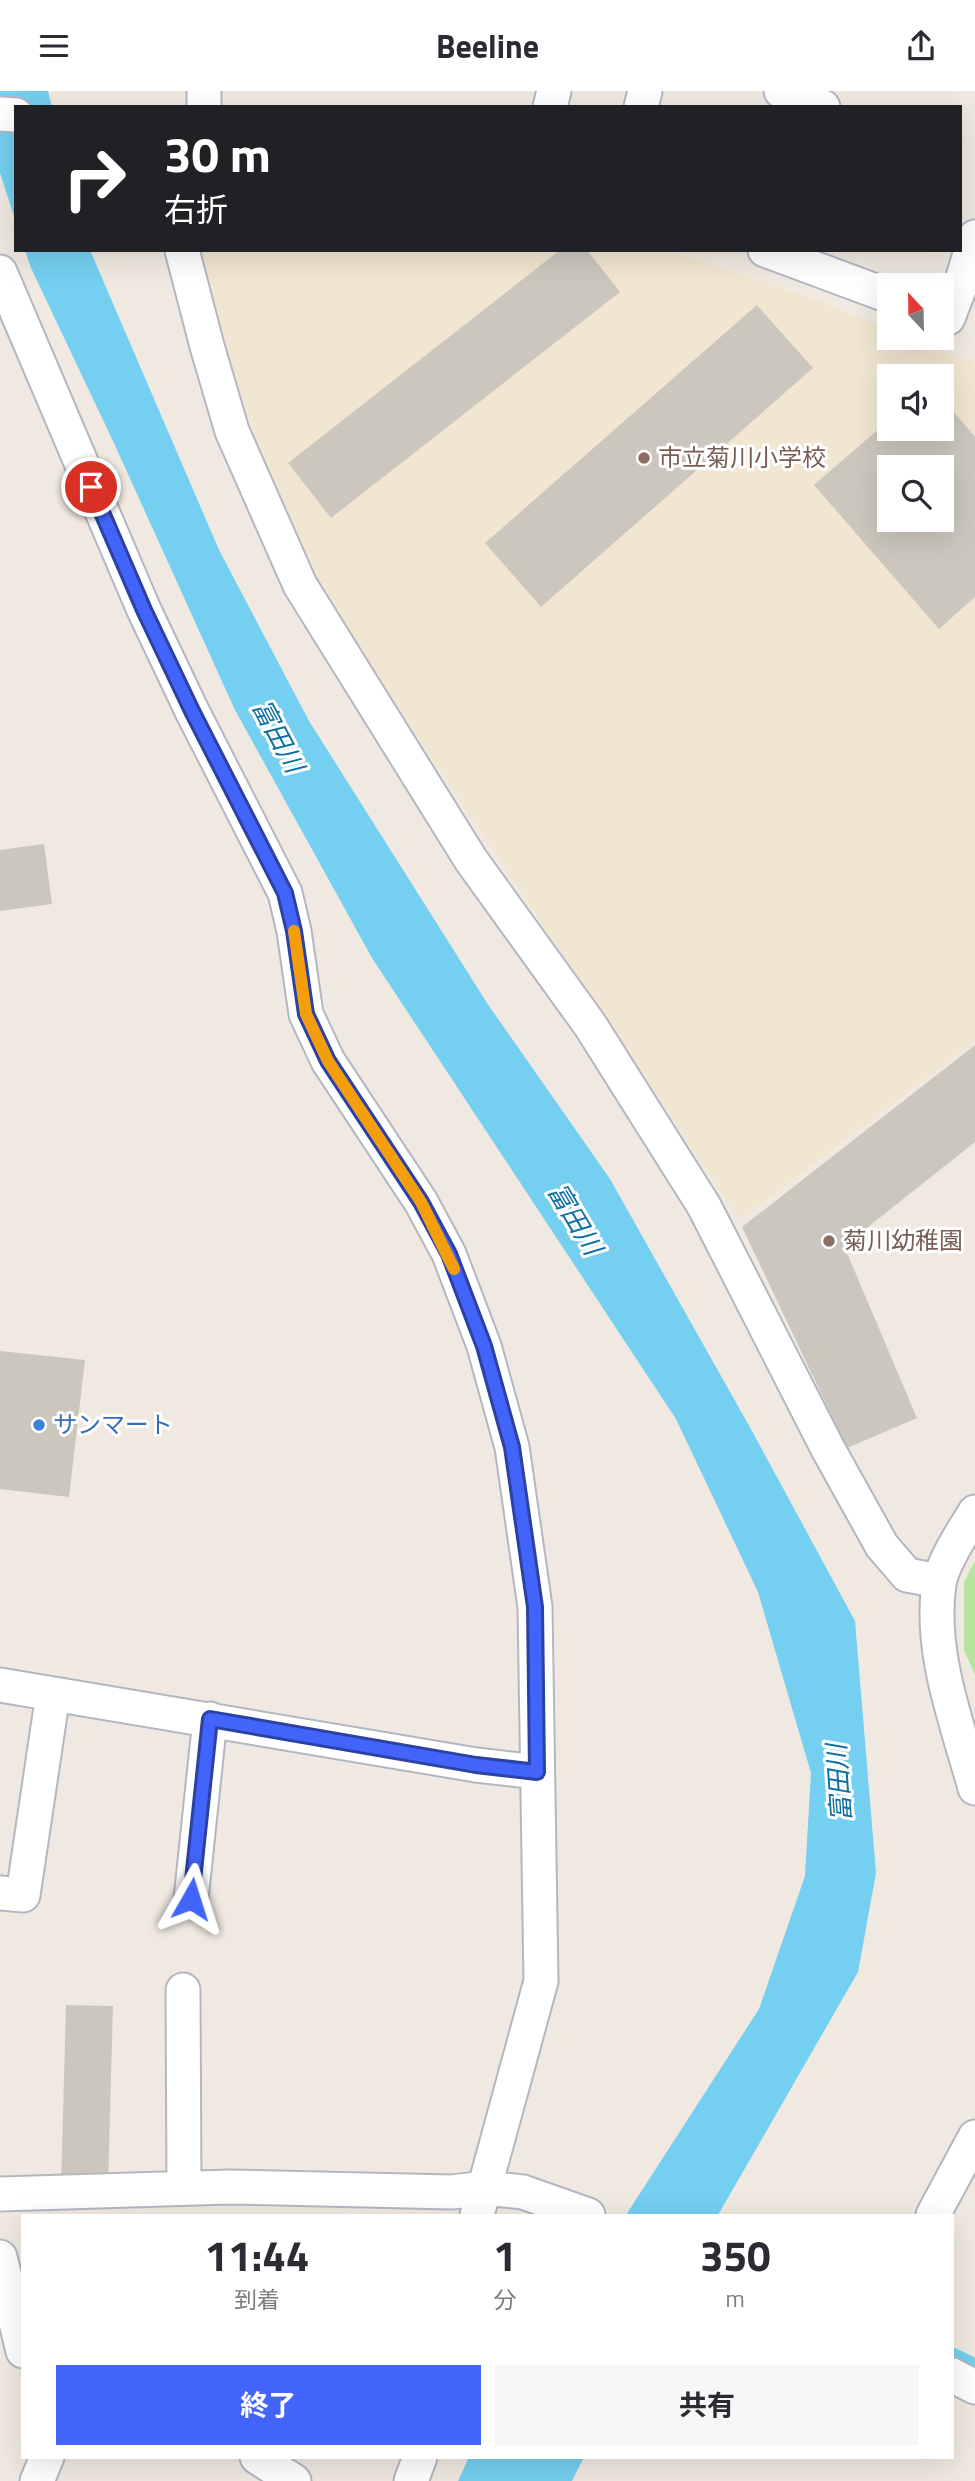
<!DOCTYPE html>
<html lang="ja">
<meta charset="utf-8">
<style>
:root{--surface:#fff;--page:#f7f7f7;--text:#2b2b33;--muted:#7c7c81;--accent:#4264fb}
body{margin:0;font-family:"Titillium Web","Noto Sans JP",sans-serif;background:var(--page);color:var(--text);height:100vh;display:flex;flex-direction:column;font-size:26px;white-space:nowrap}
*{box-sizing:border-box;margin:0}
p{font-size:23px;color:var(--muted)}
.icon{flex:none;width:38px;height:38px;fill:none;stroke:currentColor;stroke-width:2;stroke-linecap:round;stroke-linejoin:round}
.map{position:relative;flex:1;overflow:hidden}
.sheet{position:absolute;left:21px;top:2123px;width:933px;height:245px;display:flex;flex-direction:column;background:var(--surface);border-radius:0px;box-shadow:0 7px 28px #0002}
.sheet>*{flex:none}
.banner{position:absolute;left:14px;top:14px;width:948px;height:147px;border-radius:0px;box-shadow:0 7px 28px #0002;background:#202124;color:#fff;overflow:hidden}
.needle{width:46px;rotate:338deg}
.controls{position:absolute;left:877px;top:182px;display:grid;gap:14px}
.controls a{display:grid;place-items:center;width:77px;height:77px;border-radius:0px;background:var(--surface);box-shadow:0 7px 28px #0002;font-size:35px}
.pin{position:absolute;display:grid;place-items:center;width:60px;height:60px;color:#fff;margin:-30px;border:4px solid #fff;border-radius:50%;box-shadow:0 2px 7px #0007}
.me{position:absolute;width:77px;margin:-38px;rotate:6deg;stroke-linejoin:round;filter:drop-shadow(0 0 5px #0008)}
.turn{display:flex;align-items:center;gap:24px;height:147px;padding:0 35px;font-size:32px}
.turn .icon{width:91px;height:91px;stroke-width:2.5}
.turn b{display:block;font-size:49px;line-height:60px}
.eta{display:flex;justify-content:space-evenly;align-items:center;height:119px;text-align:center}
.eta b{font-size:42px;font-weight:700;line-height:49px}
.cta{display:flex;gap:14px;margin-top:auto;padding:14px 35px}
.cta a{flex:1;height:80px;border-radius:0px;background:var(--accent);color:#fff;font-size:28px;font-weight:700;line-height:80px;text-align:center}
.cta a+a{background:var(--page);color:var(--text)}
header{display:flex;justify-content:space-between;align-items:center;height:91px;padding:0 35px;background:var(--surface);font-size:32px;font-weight:700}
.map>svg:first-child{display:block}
.education{fill:#f0e6d1;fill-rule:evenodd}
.green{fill:#b6e59e}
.water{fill:#75cff0}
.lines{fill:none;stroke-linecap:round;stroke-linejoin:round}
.stream{stroke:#75cff0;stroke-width:10}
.building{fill:#cbc7bf;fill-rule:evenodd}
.street-casing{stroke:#b4b7c1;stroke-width:37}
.street{stroke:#fff;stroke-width:33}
.route-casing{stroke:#2b41a3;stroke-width:18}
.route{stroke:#4264fb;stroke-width:12}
.slow{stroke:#f59e0b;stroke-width:12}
.education-dot{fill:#8d6e63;stroke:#fff;stroke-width:2.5}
.shop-dot{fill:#3f7fe0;stroke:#fff;stroke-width:2.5}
.labels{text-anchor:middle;stroke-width:6;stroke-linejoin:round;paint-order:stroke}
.education-label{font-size:24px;fill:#785e54;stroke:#fff;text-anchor:start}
.shop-label{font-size:24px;fill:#366cbe;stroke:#fff;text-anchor:start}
.water-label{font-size:26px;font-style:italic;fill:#0d6fa3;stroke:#fff}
</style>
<header><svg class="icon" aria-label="menu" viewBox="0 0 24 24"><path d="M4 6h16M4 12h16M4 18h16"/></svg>Beeline<svg class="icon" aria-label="share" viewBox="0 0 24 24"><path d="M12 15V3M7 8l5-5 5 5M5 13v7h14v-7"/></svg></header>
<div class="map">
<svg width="975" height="2390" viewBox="0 0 975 2390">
<rect width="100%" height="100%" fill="#efe9e1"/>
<path class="education" d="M197 159H667L814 208 889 238V247H912L975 272V950L740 1129 408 632 313 482 244 317 211 222ZM889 285H942V338H889ZM889 376H942V429H889Z"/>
<path class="green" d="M975 1470V1584L964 1559V1491Z"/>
<path class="water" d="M0 0H48L52 16H16V131L0 82Z
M25 159H90L219 459 309 630 487 912 610 1088 752 1340 855 1530 876 1782 858 1881 718 2124H626L759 1918 805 1785 811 1682 758 1501 676 1328 372 867 235 619 113 350 31 177Z
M469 2366H584L572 2390H458Z"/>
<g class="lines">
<path class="stream" d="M952 2261 975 2272"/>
</g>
<path class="building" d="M560 159H587L620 201 331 427 288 372Z
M757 214 813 277 541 516 485 452Z
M942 307 975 346V506L939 538 814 394 889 329V338H942ZM889 376H942V429H889Z
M44 753 52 813 0 820V759Z
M975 954V1051L844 1155 917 1327 847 1357 742 1136Z
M0 1260 85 1269 69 1406 0 1398Z
M66 1914 113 1915 108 2095 61 2094Z"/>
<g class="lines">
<defs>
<path id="street" d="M781 0 823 16
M204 16V0
M550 16 554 0
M641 16 645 0
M0 23 16 24
M182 159 207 255 232 340 300 494 471 769 590 934 704 1115 828 1358 882 1455 907 1484 939 1490
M765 159 889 205
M0 181 144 519 192 620 285 802 294 840 306 923 328 970 421 1111 449 1163 484 1255 512 1356 535 1516 541 1890 477 2124
M948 227 961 193 975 146
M975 1421C964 1439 942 1472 939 1493 929 1561 957 1632 975 1697
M0 1594 476 1674 537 1681
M0 1802 23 1804 53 1603
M191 1808 210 1628
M183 1899 184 2097
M0 2103 230 2096 452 2101 485 2097 523 2101 588 2124
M933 2124 975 2046
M0 2166 23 2260
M952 2284 975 2296
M257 2366 294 2390
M37 2390 47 2366
M411 2390 420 2366"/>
</defs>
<use href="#street" class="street-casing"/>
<use href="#street" class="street"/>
</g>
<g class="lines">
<defs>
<path id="route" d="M91 396 144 519 192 620 285 802 294 840 306 923 328 970 421 1111 449 1163 484 1255 512 1356 535 1516 537 1681 476 1674 210 1628 191 1808"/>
</defs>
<use href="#route" class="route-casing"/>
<use href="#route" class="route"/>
<path class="slow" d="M294 840 306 923 328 970 421 1111 454 1178"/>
</g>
<g class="education-dot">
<circle cx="644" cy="367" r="7"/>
<circle cx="829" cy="1150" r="7"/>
</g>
<circle class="shop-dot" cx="39" cy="1334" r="7"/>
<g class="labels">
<g class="education-label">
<text x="658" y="375">市立菊川小学校</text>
<text x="843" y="1158">菊川幼稚園</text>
</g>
<g class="shop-label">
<text x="53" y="1342">サンマート</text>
</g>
<g class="water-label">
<text transform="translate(278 645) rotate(62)" y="9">富田川</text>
<text transform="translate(575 1128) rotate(59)" y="9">富田川</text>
<text transform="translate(839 1692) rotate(-94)" y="9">富田川</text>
</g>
</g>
</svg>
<div class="controls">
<a><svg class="needle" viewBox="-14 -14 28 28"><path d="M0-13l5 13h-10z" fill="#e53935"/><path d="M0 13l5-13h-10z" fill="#7c7c81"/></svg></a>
<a><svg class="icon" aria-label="sound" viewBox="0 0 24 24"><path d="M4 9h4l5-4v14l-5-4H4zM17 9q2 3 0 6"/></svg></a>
<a><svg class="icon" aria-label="search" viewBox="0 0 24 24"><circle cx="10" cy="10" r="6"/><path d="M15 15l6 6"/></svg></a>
</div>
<div class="pin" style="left:91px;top:396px;background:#d93025"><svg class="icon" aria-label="arrive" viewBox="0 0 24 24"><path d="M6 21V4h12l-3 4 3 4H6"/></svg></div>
<svg class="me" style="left:191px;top:1808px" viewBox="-20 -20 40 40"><path d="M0-17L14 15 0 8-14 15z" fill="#4264fb" stroke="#fff" stroke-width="4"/></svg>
<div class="banner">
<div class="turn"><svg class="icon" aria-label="right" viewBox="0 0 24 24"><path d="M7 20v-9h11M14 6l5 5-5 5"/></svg><div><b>30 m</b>右折</div></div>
</div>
<section class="sheet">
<div class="eta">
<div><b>11:44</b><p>到着</p></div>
<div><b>1</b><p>分</p></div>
<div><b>350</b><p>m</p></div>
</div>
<div class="cta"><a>終了</a><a>共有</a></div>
</section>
</div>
